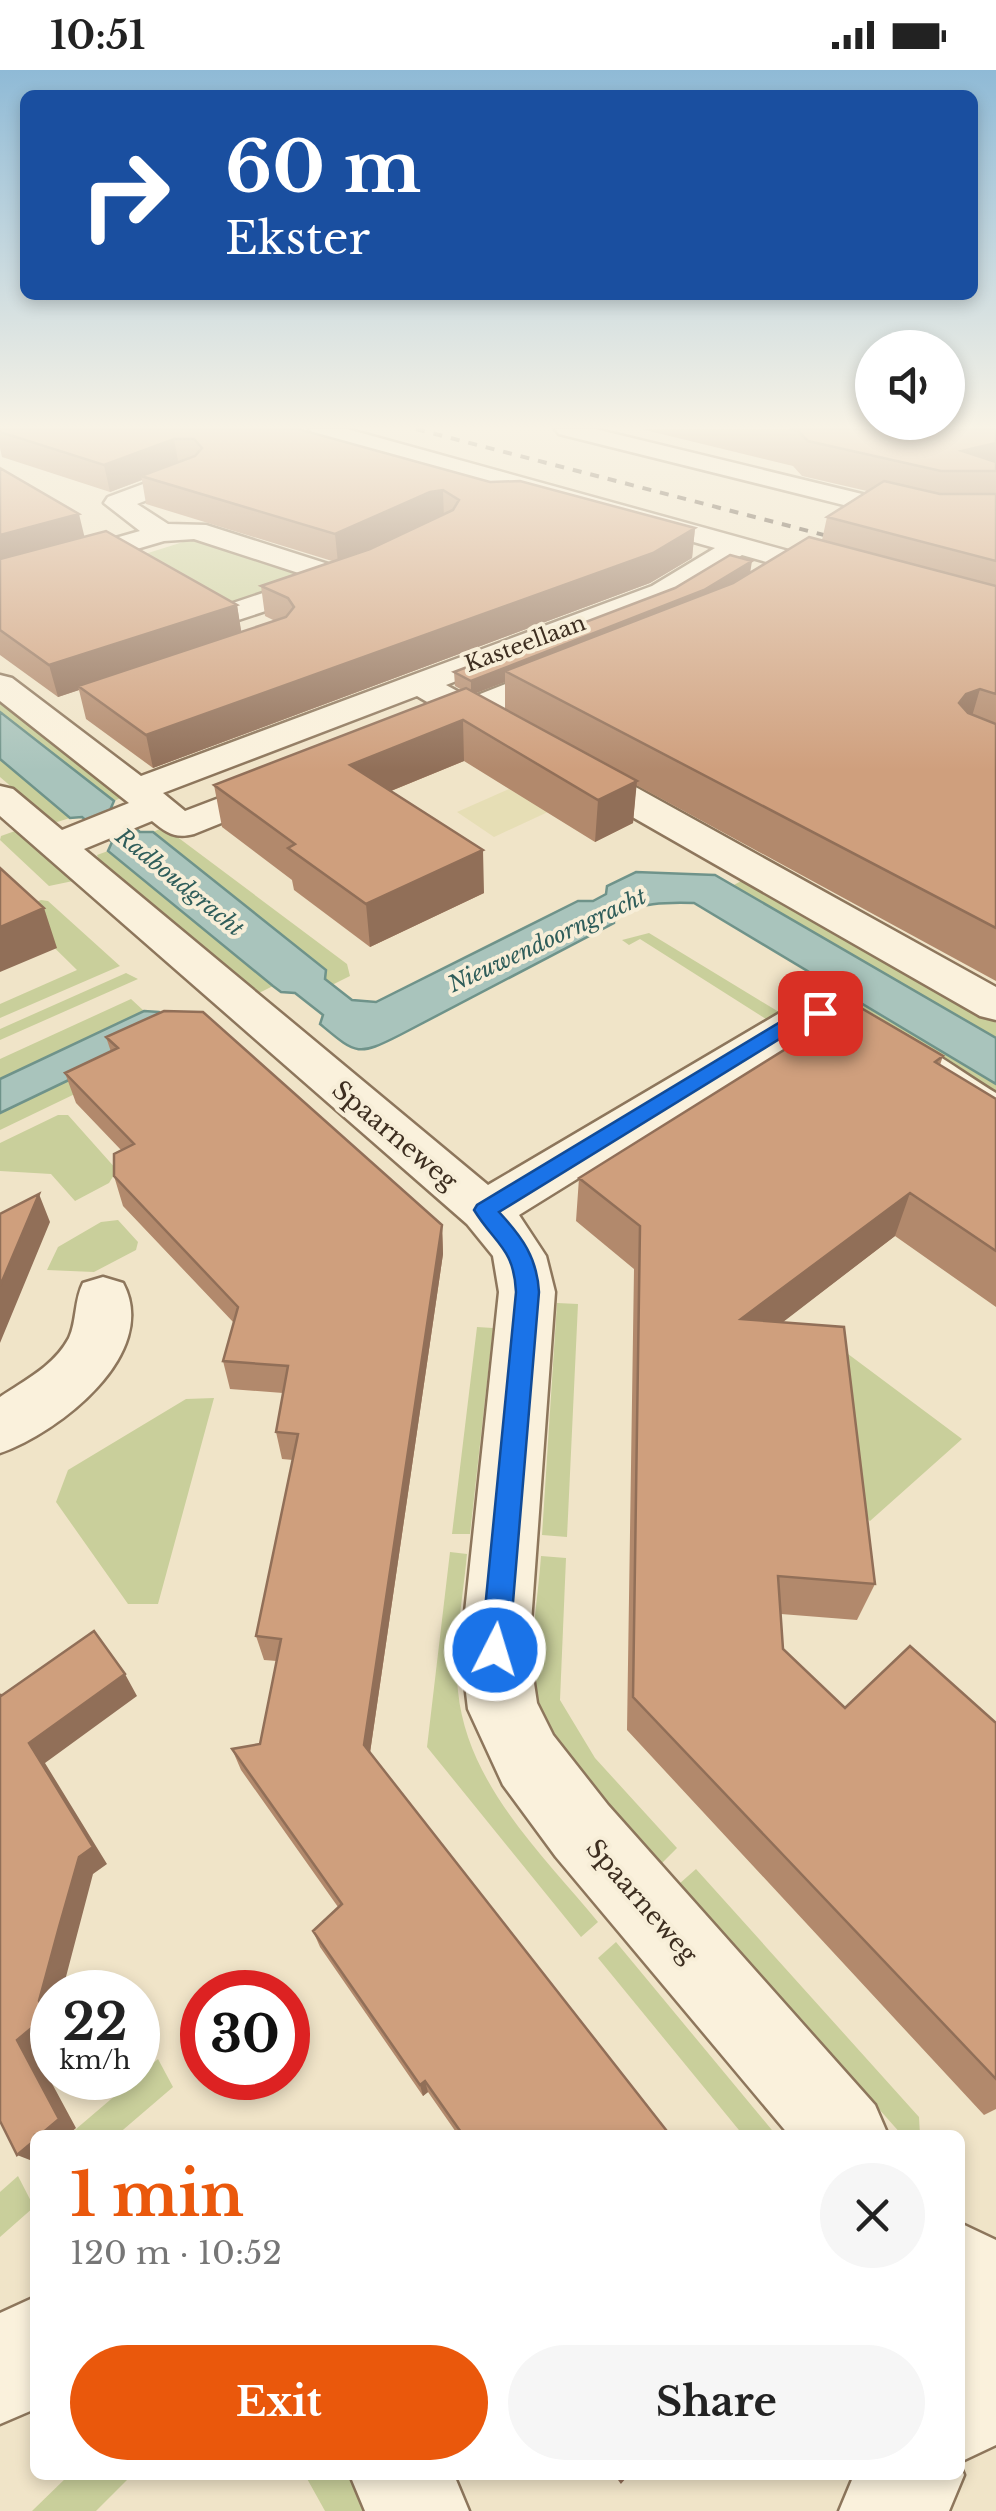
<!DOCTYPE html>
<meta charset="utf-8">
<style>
:root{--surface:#fff;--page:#f6f6f6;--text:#222;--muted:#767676;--accent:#ea580c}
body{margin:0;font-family:"Libre Baskerville",serif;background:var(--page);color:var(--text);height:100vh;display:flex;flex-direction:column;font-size:38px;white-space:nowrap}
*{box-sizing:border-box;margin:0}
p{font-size:32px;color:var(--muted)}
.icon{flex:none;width:55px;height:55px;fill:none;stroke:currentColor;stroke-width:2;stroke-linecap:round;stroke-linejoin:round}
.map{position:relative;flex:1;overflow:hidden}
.details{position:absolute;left:30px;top:2060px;width:935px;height:350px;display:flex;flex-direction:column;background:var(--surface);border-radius:15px;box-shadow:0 5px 15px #0003}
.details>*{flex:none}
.banner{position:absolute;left:20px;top:20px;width:958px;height:210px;border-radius:15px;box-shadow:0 5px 15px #0003;background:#1a4fa0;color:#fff;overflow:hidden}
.controls{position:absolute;left:855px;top:260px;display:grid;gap:20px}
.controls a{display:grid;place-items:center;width:110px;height:110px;border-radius:50%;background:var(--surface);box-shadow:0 5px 15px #0003;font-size:50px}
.speed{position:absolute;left:30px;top:1900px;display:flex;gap:20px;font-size:50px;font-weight:700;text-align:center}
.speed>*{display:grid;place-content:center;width:130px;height:130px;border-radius:50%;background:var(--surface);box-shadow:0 5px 15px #0003;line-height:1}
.speed small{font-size:25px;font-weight:400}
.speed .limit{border:15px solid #d22;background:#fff;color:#111}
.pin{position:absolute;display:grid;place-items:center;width:85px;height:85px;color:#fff;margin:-42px;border-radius:20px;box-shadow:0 5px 15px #0006}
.me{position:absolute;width:110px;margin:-55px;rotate:5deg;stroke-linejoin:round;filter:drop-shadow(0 0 8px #0008)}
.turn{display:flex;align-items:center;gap:35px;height:210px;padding:0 40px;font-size:45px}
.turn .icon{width:130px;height:130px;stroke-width:2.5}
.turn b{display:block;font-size:70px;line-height:85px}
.round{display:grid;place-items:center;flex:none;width:105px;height:105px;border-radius:52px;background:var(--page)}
.head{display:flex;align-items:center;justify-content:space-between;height:170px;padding:0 40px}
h1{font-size:60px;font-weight:700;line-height:75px;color:var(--accent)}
.primary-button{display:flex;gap:20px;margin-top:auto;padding:20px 40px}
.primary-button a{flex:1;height:115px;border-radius:60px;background:var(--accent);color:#fff;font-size:40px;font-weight:700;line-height:115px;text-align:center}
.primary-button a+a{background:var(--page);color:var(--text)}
.status{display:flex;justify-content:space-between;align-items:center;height:70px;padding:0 50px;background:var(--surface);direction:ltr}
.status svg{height:28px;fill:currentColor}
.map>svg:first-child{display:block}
.farmland{fill:#e6deb5}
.green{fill:#c9cf9b}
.water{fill:#a9c4bc;stroke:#6f938a;stroke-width:2.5}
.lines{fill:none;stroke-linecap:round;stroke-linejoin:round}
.minor-casing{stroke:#8d765c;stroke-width:5}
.minor{fill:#faf1dc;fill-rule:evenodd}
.rail{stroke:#3d2e20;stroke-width:4;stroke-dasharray:9 9;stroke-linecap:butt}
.wall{fill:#b2896c;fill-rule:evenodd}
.shaded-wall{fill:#916f58}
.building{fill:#cf9f7d;stroke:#916f58;stroke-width:2.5}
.route{fill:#1a73e8;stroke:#114b97;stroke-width:2.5}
.labels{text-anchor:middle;stroke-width:8;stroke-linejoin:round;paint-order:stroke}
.far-street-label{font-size:22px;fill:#3d2e20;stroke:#f7eed8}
.far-water-label{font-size:22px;font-style:italic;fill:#2f5d5a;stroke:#f7eed8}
.street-label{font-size:25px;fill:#3d2e20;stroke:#f7eed8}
</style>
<div class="status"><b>10:51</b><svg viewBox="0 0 49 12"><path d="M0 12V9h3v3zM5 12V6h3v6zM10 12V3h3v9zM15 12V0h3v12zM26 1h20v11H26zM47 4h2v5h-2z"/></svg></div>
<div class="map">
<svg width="996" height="2441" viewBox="0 0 996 2441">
<rect width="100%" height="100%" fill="#f0e4c8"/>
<path class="farmland" d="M509 719 521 726 563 735 494 767 457 742Z"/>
<path class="green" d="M202 466 310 504 231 537 145 484Z
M0 625 127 725 114 731 16 654 0 642Z
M0 689 70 748 57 752 50 750 0 707Z
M164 757 347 894 350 906 332 915 325 908 326 900 153 762Z
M15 761 73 811 49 816 0 770 1 766Z
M108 781 273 916 257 924 99 790 97 785Z
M745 809 996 953V968L732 816Z
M41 830 48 831 120 896 0 948V934L77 900 16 840Z
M649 863 779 942 766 949 640 869 629 875 622 870Z
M126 903 138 909 0 970V959Z
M817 907 996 1014V1031L804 914Z
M131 929 144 941 0 1009V989Z
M94 998 106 1009 0 1060V1043Z
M58 1045H68L117 1100 109 1113 75 1131 51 1104 0 1101V1073Z
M118 1150 138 1172 136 1180 94 1202 47 1200 58 1177 101 1152Z
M557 1233 578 1234 567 1467 542 1465Z
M477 1257 493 1258 470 1464H452Z
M844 1281 962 1369 870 1451 864 1446Z
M214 1328 158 1534H128L56 1432 68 1400 186 1329Z
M450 1482 467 1484C463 1529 453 1577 458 1621 467 1714 542 1784 598 1852L581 1867 427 1677Z
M541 1486 566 1488 560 1630 595 1688 677 1778 662 1793C624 1750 539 1677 533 1619 529 1576 538 1529 541 1486Z
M696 1799 919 2047 920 2065H902L679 1814Z
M616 1872 776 2065H743L598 1888Z
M158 1989 173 2017 117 2065H69Z
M18 2106 34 2137 0 2167V2122Z
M69 2405H132L96 2441H32Z
M305 2405H349L370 2441H325Z"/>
<path class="water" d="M0 642 114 731 111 738 140 762H153L326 900 325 909 352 930 376 932 578 831H593L606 824 607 816 636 802 715 805 996 968V1014L694 833C666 832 639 833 614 846V853L400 965C357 987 356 984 320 954L323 945 295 923 281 922 273 916 108 781 112 772 82 747 70 748 0 689Z
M144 941 159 942 172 953 169 962 0 1043V1009Z"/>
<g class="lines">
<defs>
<path id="minor" d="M309 359H347L857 500 861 506 857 512 847 515 742 485 672 528 446 615 470 628 562 592H584L589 599 584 606 496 642 509 654 504 661 492 664 467 654 421 670 409 667 404 660 409 653 441 640 417 626 163 723 185 741 290 701 303 704 308 712 303 720 194 764C175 769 167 763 152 751L84 779 488 1115 795 934C853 919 946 993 996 1023V1061L979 1057 819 959 519 1145 546 1186 555 1222 529 1580 537 1633 553 1665 608 1735 875 2035 888 2065H789L556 1787 503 1715 468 1639 461 1580 499 1222 493 1186 467 1154 0 746V716L13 719 62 760 129 733 0 631V605L12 608 141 706 652 516 715 478 313 364Z
M555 359H595L932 441H996V457H932L559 364Z
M189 397 202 405 198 410 137 434 168 454 206 455 350 501 355 507 345 515 229 553 218 550 214 544 218 538 311 507 194 469 164 471 0 519V501L140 461 104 433 108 427Z
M572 686 585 689 996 917V950L980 946 559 705 554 697 559 689Z
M103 1207 123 1213C161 1284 58 1363 0 1383V1327C25 1310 54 1296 69 1268 77 1251 74 1231 83 1213Z
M960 2153 996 2170V2375L960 2392Z
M35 2227V2339L0 2354V2243Z
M960 2395 964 2405 949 2441H839L854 2405H960Z
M350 2405H454L469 2441H365Z"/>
</defs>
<use href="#minor" class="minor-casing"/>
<use href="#minor" class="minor"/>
<path class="rail" d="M416 359 851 472"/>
</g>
<path class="wall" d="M0 359H298L490 412 695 458 692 488 650 513 153 698 86 649 79 620 58 627 0 585V398L84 466 237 535 241 562 275 551 265 546 261 516 332 491 146 434 142 410 110 422 2 387 0 378Z
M641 359H996V911L636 715 633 753 595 772 464 691 391 721 484 823 370 877 294 820 292 810 222 757 214 715 462 620 455 616 454 602 750 503 822 470 827 447 867 421 802 406 793 396ZM505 612V639L476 623Z
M106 967 442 1155 443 1184 370 1683 670 2065H458L428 2022 423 2026 320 1877 313 1861 338 1837 241 1700 232 1679 260 1674 277 1591 264 1590 256 1566 293 1390 282 1389 276 1362 283 1323 230 1319 223 1291 234 1253 123 1136 114 1106 121 1080 76 1033 65 1003 111 982Z
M943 986 940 995 996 1029V1237L895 1166 782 1252 875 1514 857 1550 781 1544 783 1579 845 1638 996 1653V2039L984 2045 627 1660 634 1199 576 1151 579 1108Z"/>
<path class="shaded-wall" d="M174 369 179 396 141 406 142 410 110 422 104 395Z
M996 373V401L962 381Z
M443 420 444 449 338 493 335 464 430 422Z
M79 444 86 473 0 497V465Z
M695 458 692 488 650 513 153 698 146 665Z
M752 491 750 504 702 534 505 601V612L471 625V611Z
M237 535 242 566 78 616 79 620 58 627 49 595Z
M980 619 968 660 959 633 966 624Z
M463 650 464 691 354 736 350 695Z
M637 711 633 753 595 772 598 730Z
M483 780 484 823 370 877 366 834Z
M44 838 57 878 0 902V857Z
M910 1123 895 1166 731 1292 741 1249Z
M39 1124 50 1152 0 1273V1216Z
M442 1155 443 1184 368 1696 364 1675Z
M125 1604 137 1626 45 1693 107 1794 93 1804 62 1922H52V1967L35 1982 76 2058 68 2065H40L17 1970 39 1931 29 1673Z
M425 2011 428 2022 423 2026 420 2015Z
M35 2070V2092L17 2085Z"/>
<path class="building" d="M0 359H298L490 412 520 411 695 458 653 483 146 665 78 616 286 547 294 537 288 528 261 516 370 479 453 440 459 430 443 420 430 422 335 464 141 406 195 386 202 378 194 369H174L104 395 0 362Z
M790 359H996V373L962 381 996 392V401H941L808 371 798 361Z
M0 398 79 444 0 465Z
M884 411 940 424H996V491L827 447Z
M106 461 237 535 49 595 0 560V489Z
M809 467 996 516V624L980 619 966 624 959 633 968 643 996 654V858L505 601 733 513Z
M730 485 752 491 704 520 471 611 454 602 675 518Z
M466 618 637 711 598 730 463 650 350 695 483 780 366 834 288 778 295 774 214 715Z
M0 798 44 838 0 857Z
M856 935 943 986 935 992 996 1029V1181L910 1123 741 1249 844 1257 875 1514 778 1506 783 1579 845 1638 910 1576 996 1653V2009L633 1627 640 1156 579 1108Z
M164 941 203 942 442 1155 364 1675 670 2065H463L425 2011 420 2015 313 1861 342 1834 232 1679 260 1674 281 1569 256 1566 298 1364 276 1362 288 1296 223 1291 238 1237 114 1106V1084L134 1074 65 1003 118 978 106 967Z
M39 1124 0 1216V1144Z
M94 1561 125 1604 29 1673 93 1777 79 1787 59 1857 39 1931 46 1946 17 1970 59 2049 40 2065H35V2070L17 2085 0 2051V1624L1 1626Z
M616 2405H627L621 2412Z"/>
<linearGradient id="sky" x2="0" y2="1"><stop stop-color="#8fbad6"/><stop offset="0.51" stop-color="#f8f3e6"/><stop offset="1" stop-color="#f8f3e6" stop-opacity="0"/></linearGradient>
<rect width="996" height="701" fill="url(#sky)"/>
<path class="route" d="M820 937 829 943 827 947 807 952 499 1142C522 1167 537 1187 539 1222L509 1580 505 1589 495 1593 485 1589 481 1580 516 1222C514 1178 495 1174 474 1140L477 1135 795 943Z"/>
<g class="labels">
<g class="far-street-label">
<text transform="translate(525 573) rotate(-20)" y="8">Kasteellaan</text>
</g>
<g class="far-water-label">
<text transform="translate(180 812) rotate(39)" y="8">Radboudgracht</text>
<text transform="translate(547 870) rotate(-25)" y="8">Nieuwendoorngracht</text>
</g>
<g class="street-label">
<text transform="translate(395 1065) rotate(40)" y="9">Spaarneweg</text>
<text transform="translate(642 1831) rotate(49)" y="9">Spaarneweg</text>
</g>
</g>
</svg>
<div class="controls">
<a><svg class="icon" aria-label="sound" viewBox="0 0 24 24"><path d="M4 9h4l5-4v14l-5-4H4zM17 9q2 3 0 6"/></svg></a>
</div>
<div class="speed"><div>22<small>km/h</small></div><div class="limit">30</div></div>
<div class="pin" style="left:820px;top:943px;background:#d93025"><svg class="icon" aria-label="arrive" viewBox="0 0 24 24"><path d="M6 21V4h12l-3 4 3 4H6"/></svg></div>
<svg class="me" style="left:495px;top:1580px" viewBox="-20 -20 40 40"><circle r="17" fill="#1a73e8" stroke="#fff" stroke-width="3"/><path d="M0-11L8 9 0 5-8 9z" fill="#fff"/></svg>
<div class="banner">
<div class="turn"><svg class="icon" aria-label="right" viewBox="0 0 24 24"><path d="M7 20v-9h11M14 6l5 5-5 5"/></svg><div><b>60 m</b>Ekster</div></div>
</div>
<section class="details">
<div class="head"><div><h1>1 min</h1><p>120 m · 10:52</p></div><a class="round"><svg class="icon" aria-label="close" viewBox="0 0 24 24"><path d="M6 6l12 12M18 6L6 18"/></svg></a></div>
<div class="primary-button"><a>Exit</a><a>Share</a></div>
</section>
</div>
